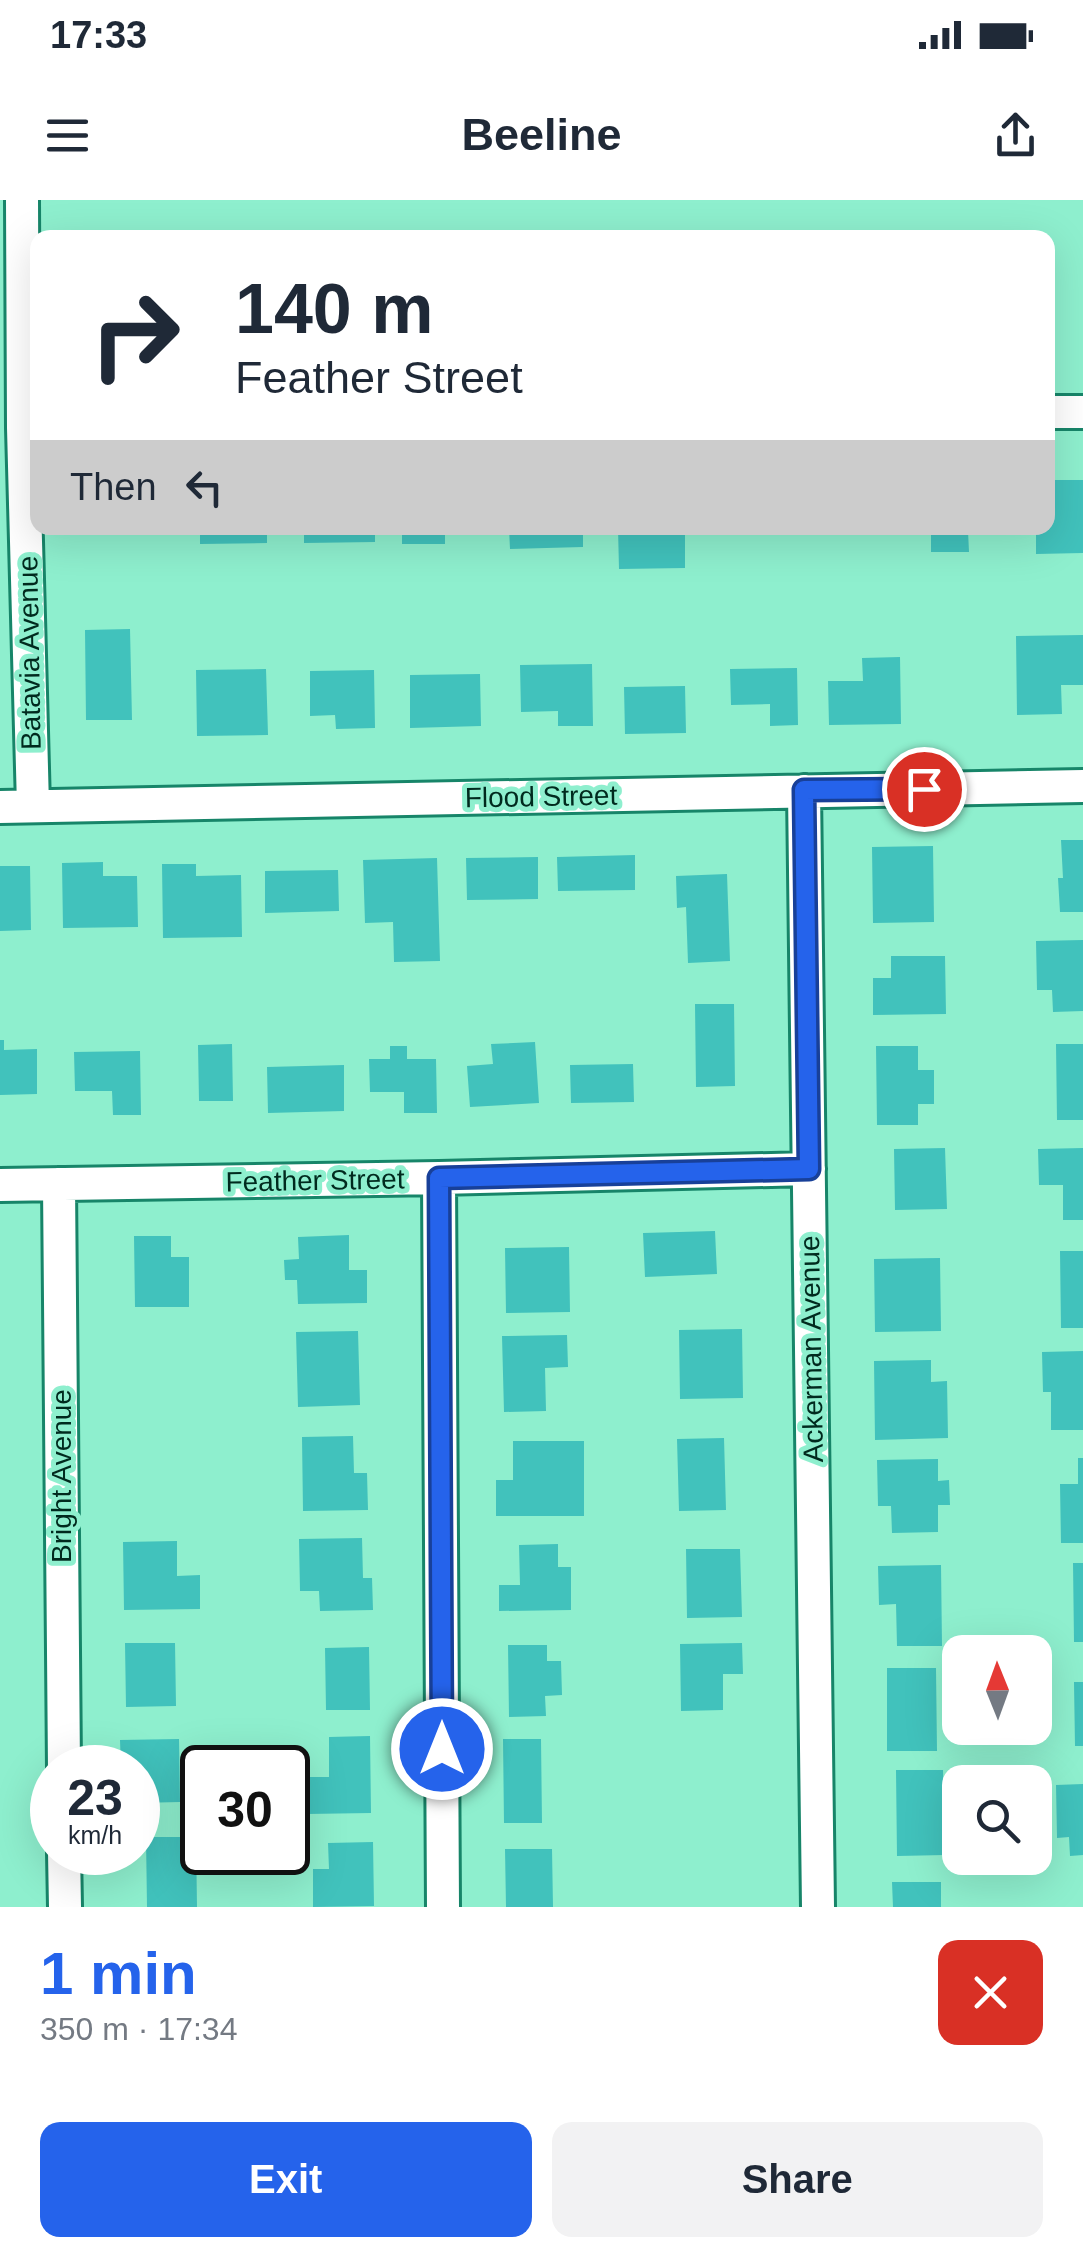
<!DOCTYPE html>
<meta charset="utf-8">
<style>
:root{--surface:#fff;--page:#f2f2f3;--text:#1f2937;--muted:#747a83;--accent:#2563eb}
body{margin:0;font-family:Helvetica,sans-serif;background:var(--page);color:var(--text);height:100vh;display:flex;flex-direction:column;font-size:38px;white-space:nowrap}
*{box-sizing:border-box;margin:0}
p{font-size:32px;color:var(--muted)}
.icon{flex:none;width:55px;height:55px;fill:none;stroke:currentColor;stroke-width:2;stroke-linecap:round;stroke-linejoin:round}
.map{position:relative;height:1707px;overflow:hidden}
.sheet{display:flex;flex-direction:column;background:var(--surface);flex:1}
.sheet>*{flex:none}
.top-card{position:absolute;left:30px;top:30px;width:1025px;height:305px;border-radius:20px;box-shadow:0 10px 40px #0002;background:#fff;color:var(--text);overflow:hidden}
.needle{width:65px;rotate:359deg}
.controls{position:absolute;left:942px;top:1435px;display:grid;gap:20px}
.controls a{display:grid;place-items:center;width:110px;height:110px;border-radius:20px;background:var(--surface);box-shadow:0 10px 40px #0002;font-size:50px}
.speed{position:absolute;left:30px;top:1545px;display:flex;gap:20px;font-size:50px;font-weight:700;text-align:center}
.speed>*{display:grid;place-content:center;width:130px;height:130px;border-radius:50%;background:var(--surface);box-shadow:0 10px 40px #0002;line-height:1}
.speed small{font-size:25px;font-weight:400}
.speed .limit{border:5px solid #111;border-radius:15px;background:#fff;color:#111}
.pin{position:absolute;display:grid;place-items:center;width:85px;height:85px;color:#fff;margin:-42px;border:5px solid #fff;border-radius:50%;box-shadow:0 2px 10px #0007}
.me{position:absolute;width:110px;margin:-55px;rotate:0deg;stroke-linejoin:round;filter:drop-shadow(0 0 8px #0008)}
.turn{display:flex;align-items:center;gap:35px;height:210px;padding:0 40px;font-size:45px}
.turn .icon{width:130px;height:130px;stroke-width:2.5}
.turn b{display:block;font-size:70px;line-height:85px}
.then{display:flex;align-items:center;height:95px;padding:0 40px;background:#0003;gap:20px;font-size:38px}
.round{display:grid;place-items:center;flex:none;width:105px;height:105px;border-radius:20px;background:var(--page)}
.headline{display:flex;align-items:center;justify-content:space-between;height:170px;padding:0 40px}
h1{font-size:60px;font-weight:600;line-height:75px;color:var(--accent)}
.cta{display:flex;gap:20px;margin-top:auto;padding:20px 40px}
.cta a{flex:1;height:115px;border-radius:20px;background:var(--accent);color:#fff;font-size:40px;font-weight:600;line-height:115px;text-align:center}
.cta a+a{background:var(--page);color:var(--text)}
.status{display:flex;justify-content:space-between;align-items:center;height:70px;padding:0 50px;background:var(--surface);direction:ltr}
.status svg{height:28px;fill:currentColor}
header{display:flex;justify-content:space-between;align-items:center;height:130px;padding:0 40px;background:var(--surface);font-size:45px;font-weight:600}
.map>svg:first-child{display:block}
.building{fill:#41c2bc}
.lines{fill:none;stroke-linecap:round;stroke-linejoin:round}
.minor-casing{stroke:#178569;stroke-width:38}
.minor{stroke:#fff;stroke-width:32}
.route-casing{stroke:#184099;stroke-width:25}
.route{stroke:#2563eb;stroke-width:18}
.labels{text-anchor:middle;stroke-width:10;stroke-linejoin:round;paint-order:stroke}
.street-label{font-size:28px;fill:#002a1e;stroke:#8eefce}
</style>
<div class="status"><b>17:33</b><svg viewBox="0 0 49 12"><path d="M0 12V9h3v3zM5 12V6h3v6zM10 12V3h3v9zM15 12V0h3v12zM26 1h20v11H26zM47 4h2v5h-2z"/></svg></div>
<header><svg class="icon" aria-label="menu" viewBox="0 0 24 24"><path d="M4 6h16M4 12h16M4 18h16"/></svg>Beeline<svg class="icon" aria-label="share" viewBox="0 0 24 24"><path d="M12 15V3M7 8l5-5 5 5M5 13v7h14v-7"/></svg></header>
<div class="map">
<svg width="1083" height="1707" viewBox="0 0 1083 1707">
<rect width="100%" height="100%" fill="#8eefce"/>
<path class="building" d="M1048 280H1083V353L1036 354V328H1048Z
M200 328H267V343L200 344Z
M304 328H375V342L304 343Z
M402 328H445V344H402Z
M509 328H583V347L510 349Z
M618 328H685V368L619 369Z
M931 328H988V331H968L969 352H931Z
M130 429 132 520H86L85 430Z
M1083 435V485H1061L1062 514 1017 515 1016 436Z
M900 457 901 524 829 525 828 481H863L862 458Z
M592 464 593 526H558V511L521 512 520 465Z
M797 468 798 525 770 526V504L731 505 730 469Z
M266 469 268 535 197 536 196 470Z
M374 470 375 528 336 529 335 515 310 516V471Z
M480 474 481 526 410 528V475Z
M685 486 686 533 625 534 624 487Z
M1061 640H1083V712H1060L1058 678H1063Z
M933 646 934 722 873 723 872 647Z
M635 655V690L558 691 557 657Z
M538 657V699L467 700 466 658Z
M437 658 440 761 394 762 393 722 365 723 363 660Z
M103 662V676H137L138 727 63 728 62 663Z
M162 664H196V676L241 675 242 737 163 738Z
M0 666H30L31 730 0 731Z
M338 670 339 711 265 713V671Z
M727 674 730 761 688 763 686 707 677 708 676 676Z
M1083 740V811L1053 812 1052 790H1037L1036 741Z
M891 756H945L946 814 873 815V778H891Z
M695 804H734L735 886 696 887Z
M0 840H4V850L37 849V894L0 895Z
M535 842 539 903 470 907 467 866 493 864 491 844Z
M232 844 233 901H199L198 845Z
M1056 844H1083V920H1057Z
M390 846H407V859H436L437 913H404V892H370L369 859H390Z
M876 846H918V870H934V904H918V925H877Z
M140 851 141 915H113L112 891H75L74 852Z
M633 864 634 902 571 903 570 865Z
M344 865V911L268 913 267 867Z
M945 948 947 1009 895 1010 894 949Z
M1083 948V1020H1063V985H1039L1038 949Z
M715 1031 717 1074 645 1077 643 1033Z
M349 1035V1070H367V1103L298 1104 297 1080H285L284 1060 299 1059 298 1037Z
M134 1036H171V1057H189V1107H135Z
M569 1047 570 1112 506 1113 505 1048Z
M1060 1051H1083V1128H1061Z
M940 1058 941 1131 875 1132 874 1059Z
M742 1129 743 1198 680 1199 679 1130Z
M358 1131 360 1205 298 1207 296 1132Z
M567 1135 568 1167 545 1168 546 1211 504 1212 502 1136Z
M1083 1151V1230H1051V1192H1043L1042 1152Z
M931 1160V1182L947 1181 948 1238 875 1240 874 1161Z
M353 1236 354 1273H367L368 1310 303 1311 302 1237Z
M724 1238 726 1310 679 1311 677 1239Z
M513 1241H584V1316H496V1280H513Z
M1078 1258H1083V1343H1061L1060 1284H1078Z
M938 1259V1281L949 1280 950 1305H938V1332L892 1333 891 1306H878L877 1260Z
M362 1338 363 1378H372L373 1410 320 1411 319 1391H300L299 1339Z
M177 1341V1376L200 1375V1409L124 1410 123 1342Z
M558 1344V1367H571V1410L499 1411V1385H520L519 1345Z
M686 1349H740L742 1417 687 1418Z
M1073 1363H1083V1442H1074Z
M941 1365 942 1446H897L896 1404 879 1405 878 1366Z
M125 1443H175L176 1506 126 1507Z
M742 1443 743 1474H723V1510L681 1511 680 1444Z
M508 1445H547V1461H561L562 1495 545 1496 546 1516 509 1517Z
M369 1447 370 1510H326L325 1448Z
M887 1468H936L937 1551H887Z
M1074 1482H1083V1546H1075Z
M370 1536 371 1613 307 1614V1577H329V1537Z
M179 1539 180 1602 138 1603V1568H121L120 1540Z
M503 1539H541L542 1623H504Z
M896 1570H943L945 1655 897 1656Z
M1083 1584V1655L1070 1656 1069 1637 1057 1638 1056 1585Z
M146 1637H196L197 1707H147Z
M373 1642 374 1706 313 1707V1669H329L328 1643Z
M505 1649H552L553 1707H506Z
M892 1682H941V1707H893Z"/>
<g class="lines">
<defs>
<path id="minor" d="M22 0 23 228 33 606
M1048 212H1083
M804 591 818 1707
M0 607 1083 586
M439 978 443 1707
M59 984 64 1568
M0 985 439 978 809 969
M64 1652 65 1707"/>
</defs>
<use href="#minor" class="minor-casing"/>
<use href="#minor" class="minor"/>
</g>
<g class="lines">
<defs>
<path id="route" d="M442 1549 439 978 809 969 804 590 924 589"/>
</defs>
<use href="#route" class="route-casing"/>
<use href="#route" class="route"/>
</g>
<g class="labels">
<g class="street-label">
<text transform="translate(29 453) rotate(-91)" y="10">Batavia Avenue</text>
<text transform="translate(541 596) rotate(-1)" y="10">Flood Street</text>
<text transform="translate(315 980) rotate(-1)" y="10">Feather Street</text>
<text transform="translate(811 1149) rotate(-91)" y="10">Ackerman Avenue</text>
<text transform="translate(61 1276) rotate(-90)" y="10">Bright Avenue</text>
</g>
</g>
</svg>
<div class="controls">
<a><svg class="needle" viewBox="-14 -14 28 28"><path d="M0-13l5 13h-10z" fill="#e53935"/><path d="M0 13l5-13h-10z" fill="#747a83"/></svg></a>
<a><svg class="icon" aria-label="search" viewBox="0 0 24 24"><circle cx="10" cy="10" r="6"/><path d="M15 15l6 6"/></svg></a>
</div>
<div class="speed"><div>23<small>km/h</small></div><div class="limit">30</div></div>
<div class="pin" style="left:924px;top:589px;background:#d93025"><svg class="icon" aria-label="arrive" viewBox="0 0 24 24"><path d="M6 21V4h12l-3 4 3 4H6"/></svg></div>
<svg class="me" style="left:442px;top:1549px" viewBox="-20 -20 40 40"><circle r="17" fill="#2563eb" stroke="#fff" stroke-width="3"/><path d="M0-11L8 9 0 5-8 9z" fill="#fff"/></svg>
<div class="top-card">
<div class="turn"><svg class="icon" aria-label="right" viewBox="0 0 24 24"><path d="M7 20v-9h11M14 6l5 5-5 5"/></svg><div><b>140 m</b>Feather Street</div></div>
<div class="then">Then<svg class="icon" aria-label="left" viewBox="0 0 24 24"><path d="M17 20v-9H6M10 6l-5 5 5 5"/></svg></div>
</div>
</div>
<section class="sheet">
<div class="headline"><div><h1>1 min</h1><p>350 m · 17:34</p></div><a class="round" style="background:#d93025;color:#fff"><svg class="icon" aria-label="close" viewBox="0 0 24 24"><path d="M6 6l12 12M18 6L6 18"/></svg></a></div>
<div class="cta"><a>Exit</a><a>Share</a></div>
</section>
